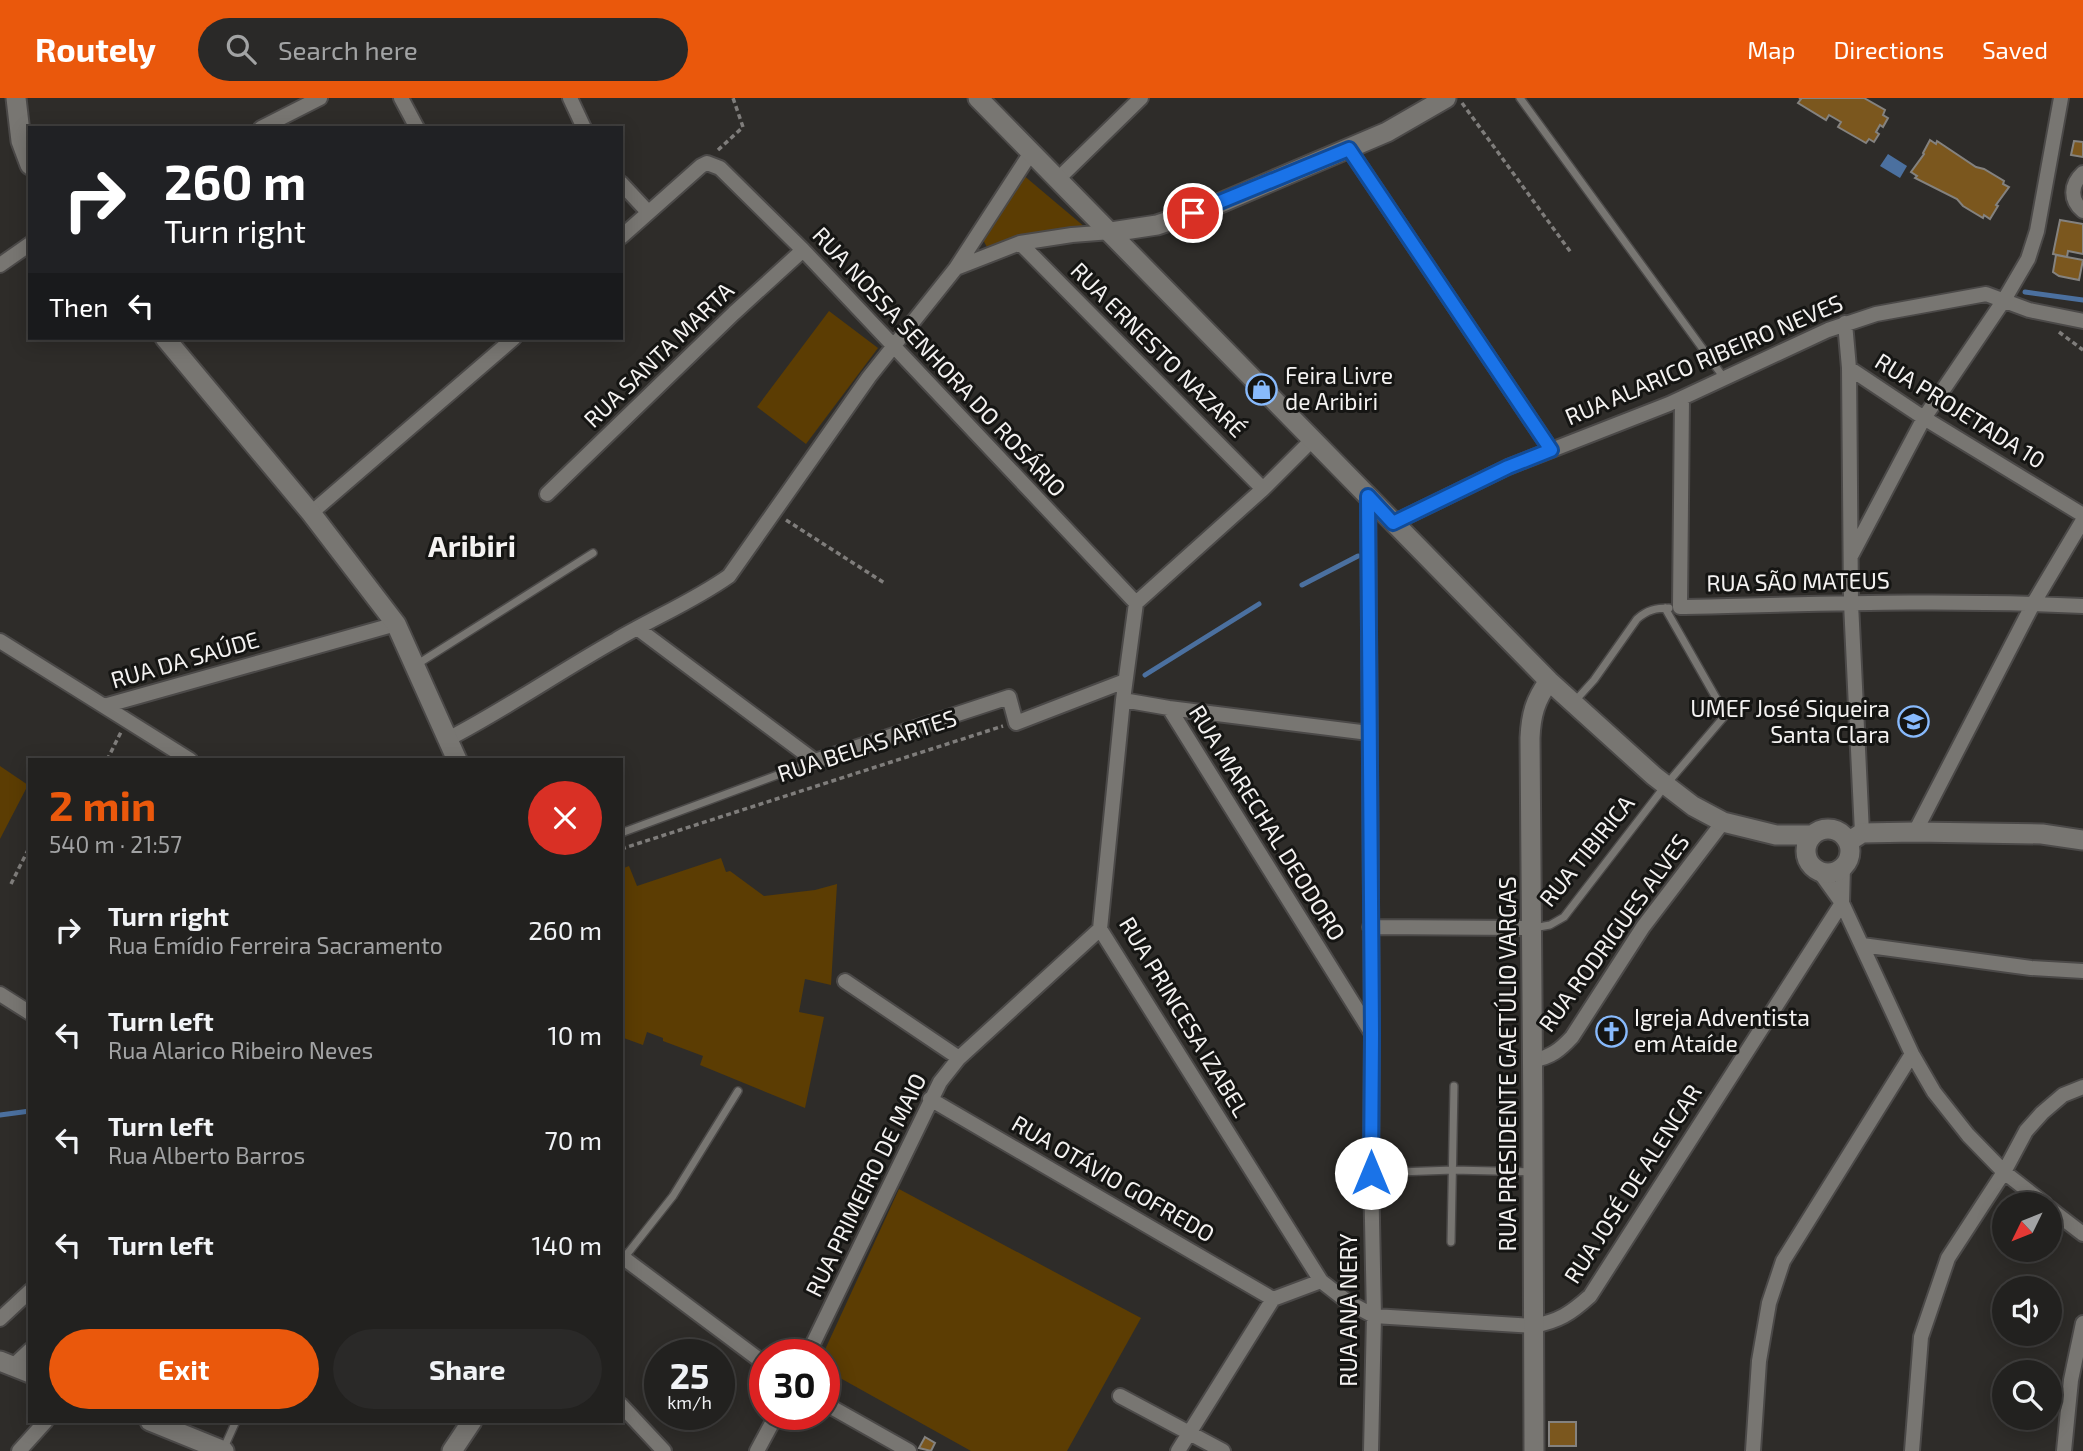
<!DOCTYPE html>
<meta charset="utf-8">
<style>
:root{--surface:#22211f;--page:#2a2928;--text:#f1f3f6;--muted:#a2a3a4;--line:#3f3e3d;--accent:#ea580c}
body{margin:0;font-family:"Exo 2",sans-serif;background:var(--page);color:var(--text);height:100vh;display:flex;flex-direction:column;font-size:26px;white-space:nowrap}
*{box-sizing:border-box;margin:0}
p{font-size:23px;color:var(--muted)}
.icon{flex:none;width:38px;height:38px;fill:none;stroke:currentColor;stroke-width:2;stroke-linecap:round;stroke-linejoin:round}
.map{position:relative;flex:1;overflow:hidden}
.drawer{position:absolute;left:28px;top:660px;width:595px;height:665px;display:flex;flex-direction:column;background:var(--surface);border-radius:0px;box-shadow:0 4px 18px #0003,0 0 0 2px var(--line)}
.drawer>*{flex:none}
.guide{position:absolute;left:28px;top:28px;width:595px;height:214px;border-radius:0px;box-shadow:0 4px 18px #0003,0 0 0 2px var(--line);background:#202124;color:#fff;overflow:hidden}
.needle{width:46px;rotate:227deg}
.buttons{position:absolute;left:1992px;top:1094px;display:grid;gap:14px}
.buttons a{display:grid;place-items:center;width:70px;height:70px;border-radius:50%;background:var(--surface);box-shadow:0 4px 18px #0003,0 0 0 2px var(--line);font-size:35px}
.speed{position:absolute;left:644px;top:1241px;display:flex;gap:14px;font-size:35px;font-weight:700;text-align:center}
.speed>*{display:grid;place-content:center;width:91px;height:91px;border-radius:50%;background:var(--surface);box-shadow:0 4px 18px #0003,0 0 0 2px var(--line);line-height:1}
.speed small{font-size:18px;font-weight:400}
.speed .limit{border:10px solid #d22;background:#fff;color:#111}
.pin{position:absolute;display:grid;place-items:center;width:60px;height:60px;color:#fff;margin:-30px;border:4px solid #fff;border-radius:50%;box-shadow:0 2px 7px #0007}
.me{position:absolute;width:77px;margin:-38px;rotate:0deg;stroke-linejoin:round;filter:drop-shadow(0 0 5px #0008)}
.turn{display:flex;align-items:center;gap:24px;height:147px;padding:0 21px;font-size:32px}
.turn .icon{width:91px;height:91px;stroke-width:2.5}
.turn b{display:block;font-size:49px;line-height:60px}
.then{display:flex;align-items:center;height:66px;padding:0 21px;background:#0003;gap:14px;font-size:26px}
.round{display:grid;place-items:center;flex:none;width:74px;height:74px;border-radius:37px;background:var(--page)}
.overview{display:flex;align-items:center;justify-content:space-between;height:119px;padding:0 21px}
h1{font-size:42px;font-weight:700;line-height:52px;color:var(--accent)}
.action{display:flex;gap:14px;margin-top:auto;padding:14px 21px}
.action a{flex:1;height:80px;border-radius:42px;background:var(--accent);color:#fff;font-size:28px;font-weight:700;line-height:80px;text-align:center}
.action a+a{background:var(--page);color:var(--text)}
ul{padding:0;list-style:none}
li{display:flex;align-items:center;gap:21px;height:105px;padding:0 21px}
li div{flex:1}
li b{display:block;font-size:26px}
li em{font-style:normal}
header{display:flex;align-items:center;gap:42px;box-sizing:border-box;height:98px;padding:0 35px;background:var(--accent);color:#fff}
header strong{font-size:33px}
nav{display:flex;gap:38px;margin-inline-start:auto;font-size:24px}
.search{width:490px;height:63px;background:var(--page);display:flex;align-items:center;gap:18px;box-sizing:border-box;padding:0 24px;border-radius:38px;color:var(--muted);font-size:26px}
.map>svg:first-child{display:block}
.green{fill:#5c3d03}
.water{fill:#4b709f}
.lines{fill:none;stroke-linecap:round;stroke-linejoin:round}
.stream{stroke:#4b709f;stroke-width:5}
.building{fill:#7b571e;stroke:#84827f;stroke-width:2}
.lane-casing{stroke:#4b4948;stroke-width:10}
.street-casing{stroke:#4b4948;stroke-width:18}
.secondary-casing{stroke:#4b4948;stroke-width:23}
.path{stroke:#7f7d7b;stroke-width:3.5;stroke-dasharray:5 3.5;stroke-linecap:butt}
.lane{stroke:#787672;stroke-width:7}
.street{stroke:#787672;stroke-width:14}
.secondary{stroke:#787672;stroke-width:19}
.route-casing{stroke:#114b97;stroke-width:18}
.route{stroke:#1a73e8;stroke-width:12}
.labels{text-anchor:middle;stroke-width:6;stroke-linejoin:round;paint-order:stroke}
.street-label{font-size:23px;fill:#f4f2f1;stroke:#151513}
.poi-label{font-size:23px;fill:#f4f2f1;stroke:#151513;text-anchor:start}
.district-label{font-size:30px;font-weight:bold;fill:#f4f2f1;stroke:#151513}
</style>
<header>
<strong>Routely</strong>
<div class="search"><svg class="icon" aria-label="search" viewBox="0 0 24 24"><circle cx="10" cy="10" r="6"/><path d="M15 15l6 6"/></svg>Search here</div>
<nav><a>Map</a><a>Directions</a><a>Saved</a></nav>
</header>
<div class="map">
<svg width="2083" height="1353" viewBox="0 0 2083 1353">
<rect width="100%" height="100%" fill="#2e2c29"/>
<path class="green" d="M1022 76 1086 130 988 151 981 138Z
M829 213 878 250 806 346 757 309Z
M0 668 28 687 0 741Z
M721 760 726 774 730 773 764 798 815 792 837 786 831 887 805 881 799 914 824 919 805 1010 700 967 703 958 663 943V940L647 934 643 947 621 939V771L629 768 637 788Z
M899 1091 1141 1220 1067 1353H971L824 1271 823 1256Z"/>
<path class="water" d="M1888 56 1907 68 1900 80 1880 68Z"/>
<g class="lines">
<path class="stream" d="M2025 194 2083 202
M1302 487 1358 458
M1145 577 1259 506
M0 1017 30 1013"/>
</g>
<path class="building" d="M1799 0H1864L1885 12 1883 17 1888 20 1883 29 1880 27 1876 34 1879 36 1874 44 1869 41 1866 45 1838 29 1841 24 1829 17 1826 22 1798 5 1801 1Z
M1930 42 1936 46 1937 43 1976 69 1984 71 2004 83 2003 86 2009 89 1996 107 1998 108 1990 121 1984 117 1983 120 1963 108 1957 101 1915 80 1917 78 1911 74 1924 56 1923 55Z
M2074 43 2083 44V59L2071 57Z
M2060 122 2083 126V156L2068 153 2067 159 2053 156Z
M2056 157 2083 162 2079 182 2059 178 2053 174Z
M824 1280 836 1287 831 1295 824 1291Z
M1549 1324H1576V1348H1549Z
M925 1339 935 1345 931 1353 919 1350Z"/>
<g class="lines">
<defs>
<path id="lane" d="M1520 0 1724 280
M416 567 593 455
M1575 603 1594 582 1637 521C1647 512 1656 510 1669 510
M621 735 815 663
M1533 830 1550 827 1564 819 1665 688 1723 620 1724 615 1719 605 1665 510
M1371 1075 1453 1072 1531 1074
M1451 1144 1454 988
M624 1160 673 1098 738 993
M223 1352 236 1323"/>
<path id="street" d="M401 0 417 30
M570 0 584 30
M261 30 320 0
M1349 51 1551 352
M2083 75C2070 87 2070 102 2083 113
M1058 81 1141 0
M621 85 648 114
M621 139 701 68 707 65 720 70 803 152 1136 505
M1020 145 1263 391
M0 167 30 146
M956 170 1020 145 1072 137 1111 134
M1845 225 1849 270 1851 505 1862 735
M1849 270 1924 320 2083 417
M1682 300 1680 509C1814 506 1949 501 2083 508
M547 396 734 215 803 152
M1368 398 1372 935 1371 1075 1374 1218 1371 1353
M311 415 514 240
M1393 425 1508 369 1669 306 1828 232 1876 216 1986 196 2029 212 2083 223
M1851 458 1924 320 2004 202 2028 161 2037 133 2061 0
M1136 505 1123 602 1100 831 1321 1183 1348 1204 1374 1218 1533 1228C1559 1223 1570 1216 1590 1198L1842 805
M1136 505 1263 391 1313 341
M637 530 815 663 1009 599 1016 625 1125 583
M0 543 190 662
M1123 602 1169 610 1369 635
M104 608 396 526
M1169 610 1371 934
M448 641C506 611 559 574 616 542 653 520 694 503 729 478L869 279 956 170 1032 53
M1915 734 2033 506 2083 422
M1819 773 1842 805 1912 956 1934 994 1968 1037 2004 1074 2045 1106
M1842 805 1843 768
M1370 829 1532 830
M1862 847 2031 870 2083 873
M845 883 959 960
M0 896 30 915
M1534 962C1551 959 1560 952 1572 939L1643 829 1723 724
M930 1001 1273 1201
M2049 1110 2083 1136
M621 1158 765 1266
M0 1221 30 1193
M808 1256 940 984 959 960 1100 831
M13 1268 30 1252
M1120 1298 1223 1353
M824 1305 909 1353
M621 1307 664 1353
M19 1353 46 1323
M757 1353 777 1316
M1178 1353 1273 1201 1321 1183
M1753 1353 1759 1263 1769 1205 1783 1163 1912 956
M1912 1353 1921 1239 1948 1160 2004 1074 2026 1033 2042 1015 2063 997 2083 989
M2064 1353 2071 1282 2083 1225"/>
<path id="secondary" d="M16 0 21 43 30 67
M978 0 1549 583 1654 678 1693 708 1723 724 1776 737H1812
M1111 134 1157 127 1211 109 1387 34 1446 0
M165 240 311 415 396 526 457 662
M1806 753a22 22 0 1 1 44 0a22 22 0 1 1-44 0Z
M1848 744 1862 735 1915 734 2042 736 2083 742
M0 1263 30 1275
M150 1323 224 1353
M452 1353 472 1323
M1534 1353C1533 1115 1533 878 1530 640 1531 617 1535 602 1549 583"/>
</defs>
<use href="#lane" class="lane-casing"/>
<use href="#street" class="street-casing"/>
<use href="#secondary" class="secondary-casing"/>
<path class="path" d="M1462 5 1572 156
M718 52 743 29 733 0
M2059 234 2083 252
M786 422 886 486
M107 662 121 634
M621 751 1003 628
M11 786 30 748"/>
<use href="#lane" class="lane"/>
<use href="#street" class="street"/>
<use href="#secondary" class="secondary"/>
</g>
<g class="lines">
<defs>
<path id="route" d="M1193 115 1349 51 1551 352 1508 369 1393 425 1368 398 1372 936 1371 1075"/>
</defs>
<use href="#route" class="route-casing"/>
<use href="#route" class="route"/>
</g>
<defs>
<symbol id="shop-ring" viewBox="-11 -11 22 22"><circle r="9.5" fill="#151513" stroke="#88bafc" stroke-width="1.5"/><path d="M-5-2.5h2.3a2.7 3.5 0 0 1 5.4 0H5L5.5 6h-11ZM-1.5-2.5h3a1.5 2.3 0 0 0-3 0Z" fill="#88bafc"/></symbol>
<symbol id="school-ring" viewBox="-11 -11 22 22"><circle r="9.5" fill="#151513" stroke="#88bafc" stroke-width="1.5"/><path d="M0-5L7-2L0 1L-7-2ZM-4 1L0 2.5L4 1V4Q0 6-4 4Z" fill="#88bafc"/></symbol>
<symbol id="church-ring" viewBox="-11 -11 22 22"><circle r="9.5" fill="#151513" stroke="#88bafc" stroke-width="1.5"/><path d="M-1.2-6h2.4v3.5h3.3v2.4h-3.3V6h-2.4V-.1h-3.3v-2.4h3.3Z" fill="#88bafc"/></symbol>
</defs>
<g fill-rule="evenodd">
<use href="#shop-ring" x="1244" y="274" width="35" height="35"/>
<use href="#school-ring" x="1896" y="606" width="35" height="35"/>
<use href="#church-ring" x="1594" y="916" width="35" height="35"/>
</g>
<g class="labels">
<g class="street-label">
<text transform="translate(1158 252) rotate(45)" y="8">RUA ERNESTO NAZARÉ</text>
<text transform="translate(659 257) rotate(-44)" y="8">RUA SANTA MARTA</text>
<text transform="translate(1704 262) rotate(-23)" y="8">RUA ALARICO RIBEIRO NEVES</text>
<text transform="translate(939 264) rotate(47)" y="8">RUA NOSSA SENHORA DO ROSÁRIO</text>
<text transform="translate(1960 313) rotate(32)" y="8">RUA PROJETADA 10</text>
<text transform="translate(1798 484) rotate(-1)" y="8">RUA SÃO MATEUS</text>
<text transform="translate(185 562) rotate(-16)" y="8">RUA DA SAÚDE</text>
<text transform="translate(867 648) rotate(-18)" y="8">RUA BELAS ARTES</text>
<text transform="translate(1267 725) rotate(58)" y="8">RUA MARECHAL DEODORO</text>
<text transform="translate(1587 753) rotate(-51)" y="8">RUA TIBIRICA</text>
<text transform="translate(1614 835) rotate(-54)" y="8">RUA RODRIGUES ALVES</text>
<text transform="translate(1184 919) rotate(59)" y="8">RUA PRINCESA IZABEL</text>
<text transform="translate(1508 966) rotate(-90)" y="8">RUA PRESIDENTE GAETÚLIO VARGAS</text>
<text transform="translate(1113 1081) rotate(30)" y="8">RUA OTÁVIO GOFREDO</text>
<text transform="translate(1633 1086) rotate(-57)" y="8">RUA JOSÉ DE ALENCAR</text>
<text transform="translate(866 1087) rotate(-64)" y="8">RUA PRIMEIRO DE MAIO</text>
<text transform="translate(1349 1212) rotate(-90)" y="8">RUA ANA NERY</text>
</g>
<g class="poi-label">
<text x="1285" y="286">Feira Livre<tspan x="1285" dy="26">de Aribiri</tspan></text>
<text x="1890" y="619" text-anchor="end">UMEF José Siqueira<tspan x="1890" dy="26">Santa Clara</tspan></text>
<text x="1634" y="928">Igreja Adventista<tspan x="1634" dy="26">em Ataíde</tspan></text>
</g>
<g class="district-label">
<text x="472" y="459">Aribiri</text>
</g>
</g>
</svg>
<div class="buttons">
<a><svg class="needle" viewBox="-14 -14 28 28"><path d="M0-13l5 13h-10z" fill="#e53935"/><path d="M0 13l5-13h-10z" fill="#a2a3a4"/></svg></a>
<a><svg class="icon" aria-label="sound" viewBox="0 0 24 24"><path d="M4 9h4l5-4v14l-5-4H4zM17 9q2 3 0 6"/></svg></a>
<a><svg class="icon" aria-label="search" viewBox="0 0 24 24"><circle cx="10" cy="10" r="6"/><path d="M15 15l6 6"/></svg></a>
</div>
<div class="speed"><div>25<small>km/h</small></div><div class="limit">30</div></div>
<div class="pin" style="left:1193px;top:115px;background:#d93025"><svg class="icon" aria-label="arrive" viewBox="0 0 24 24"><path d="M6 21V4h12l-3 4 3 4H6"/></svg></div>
<svg class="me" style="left:1371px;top:1075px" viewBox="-20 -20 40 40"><circle r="19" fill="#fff"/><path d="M0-13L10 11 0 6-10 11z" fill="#1a73e8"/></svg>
<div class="guide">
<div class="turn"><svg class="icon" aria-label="right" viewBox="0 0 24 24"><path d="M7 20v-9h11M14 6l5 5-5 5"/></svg><div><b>260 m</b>Turn right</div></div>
<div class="then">Then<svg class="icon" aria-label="left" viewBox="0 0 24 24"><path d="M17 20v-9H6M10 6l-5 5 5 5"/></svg></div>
</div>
<section class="drawer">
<div class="overview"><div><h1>2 min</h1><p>540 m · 21:57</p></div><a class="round" style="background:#d93025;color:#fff"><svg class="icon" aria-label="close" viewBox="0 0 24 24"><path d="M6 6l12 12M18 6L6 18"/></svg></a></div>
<ul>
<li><svg class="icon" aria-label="right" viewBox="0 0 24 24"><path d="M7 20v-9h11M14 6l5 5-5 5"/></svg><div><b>Turn right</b><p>Rua Emídio Ferreira Sacramento</p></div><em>260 m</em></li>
<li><svg class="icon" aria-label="left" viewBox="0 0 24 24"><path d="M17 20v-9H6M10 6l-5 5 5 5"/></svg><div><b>Turn left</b><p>Rua Alarico Ribeiro Neves</p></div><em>10 m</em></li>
<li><svg class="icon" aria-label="left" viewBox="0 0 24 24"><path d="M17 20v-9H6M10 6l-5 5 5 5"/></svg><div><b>Turn left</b><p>Rua Alberto Barros</p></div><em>70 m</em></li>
<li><svg class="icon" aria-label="left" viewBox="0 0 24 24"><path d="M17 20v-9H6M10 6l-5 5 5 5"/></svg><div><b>Turn left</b></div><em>140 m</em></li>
</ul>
<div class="action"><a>Exit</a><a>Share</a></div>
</section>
</div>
